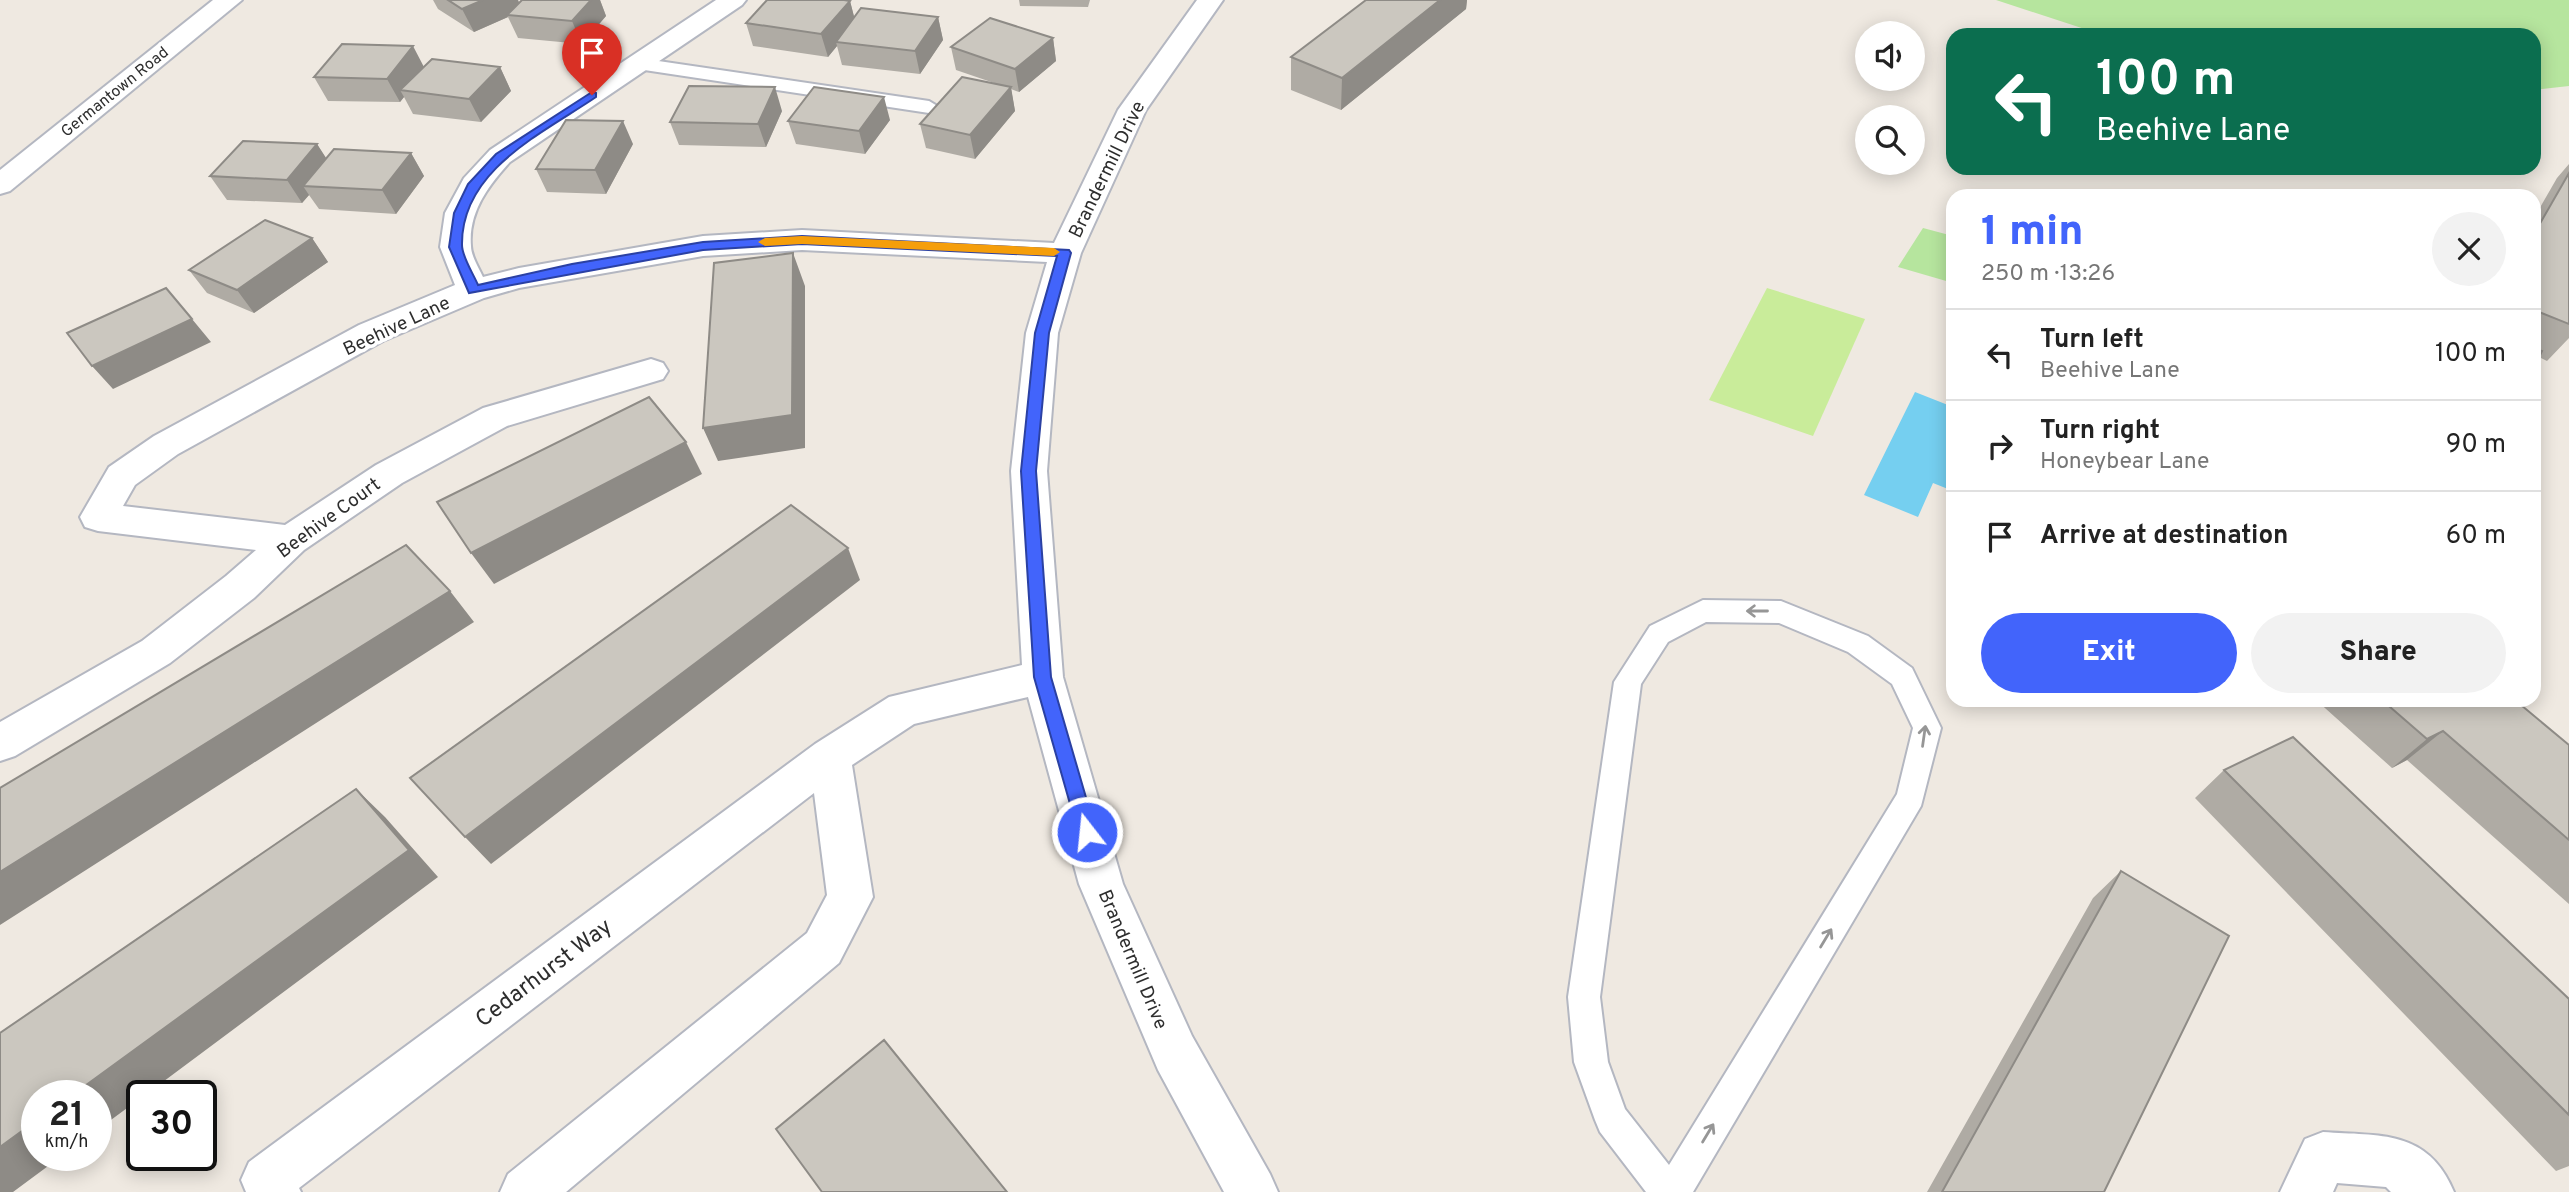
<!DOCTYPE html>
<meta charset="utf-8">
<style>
:root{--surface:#fff;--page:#f2f2f2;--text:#222;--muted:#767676;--line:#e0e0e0;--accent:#4264fb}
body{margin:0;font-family:Overpass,sans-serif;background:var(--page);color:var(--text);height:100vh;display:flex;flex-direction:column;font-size:26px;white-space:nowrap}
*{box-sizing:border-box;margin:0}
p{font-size:23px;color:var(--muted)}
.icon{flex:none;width:38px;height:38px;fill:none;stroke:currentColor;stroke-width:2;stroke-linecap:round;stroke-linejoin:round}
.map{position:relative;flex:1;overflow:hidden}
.details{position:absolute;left:1946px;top:189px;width:595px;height:518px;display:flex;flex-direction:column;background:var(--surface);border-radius:21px;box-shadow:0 4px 18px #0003}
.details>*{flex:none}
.banner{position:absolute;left:1946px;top:28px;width:595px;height:147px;border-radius:21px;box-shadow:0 4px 18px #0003;background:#0b6e4f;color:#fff;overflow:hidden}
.fabs{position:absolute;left:1855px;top:21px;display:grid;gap:14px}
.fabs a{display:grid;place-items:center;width:70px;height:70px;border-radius:50%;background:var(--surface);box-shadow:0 4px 18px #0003;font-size:35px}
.speed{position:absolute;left:21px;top:1080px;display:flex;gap:14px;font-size:35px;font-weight:700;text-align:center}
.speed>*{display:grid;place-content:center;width:91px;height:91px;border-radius:50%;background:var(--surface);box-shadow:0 4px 18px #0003;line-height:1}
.speed small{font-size:18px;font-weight:400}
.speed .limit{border:4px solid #111;border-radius:10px;background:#fff;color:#111}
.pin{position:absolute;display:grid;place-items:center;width:60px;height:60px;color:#fff;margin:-72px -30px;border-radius:50% 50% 50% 0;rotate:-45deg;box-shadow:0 0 7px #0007}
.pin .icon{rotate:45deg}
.me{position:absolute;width:77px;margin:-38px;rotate:344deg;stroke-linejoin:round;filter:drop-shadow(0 0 5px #0008)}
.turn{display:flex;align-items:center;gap:24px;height:147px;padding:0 35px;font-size:32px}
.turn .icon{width:91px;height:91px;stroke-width:2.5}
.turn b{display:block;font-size:49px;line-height:60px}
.round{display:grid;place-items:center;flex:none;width:74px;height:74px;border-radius:37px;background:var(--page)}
.headline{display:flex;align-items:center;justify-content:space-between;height:119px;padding:0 35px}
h1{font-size:42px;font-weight:800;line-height:52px;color:var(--accent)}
.cta{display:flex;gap:14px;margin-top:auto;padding:14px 35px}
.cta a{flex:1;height:80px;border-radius:42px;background:var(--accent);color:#fff;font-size:28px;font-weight:800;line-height:80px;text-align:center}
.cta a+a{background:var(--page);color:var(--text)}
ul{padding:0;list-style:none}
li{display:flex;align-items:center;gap:21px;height:91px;padding:0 35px;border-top:2px solid var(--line)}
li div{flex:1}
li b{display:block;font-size:26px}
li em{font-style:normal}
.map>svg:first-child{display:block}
.green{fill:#b6e59e}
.pitch{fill:#c9ec9a}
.water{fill:#75cff0}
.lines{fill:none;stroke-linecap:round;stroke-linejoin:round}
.lane-casing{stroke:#b4b7c1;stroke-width:4}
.street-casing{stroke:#b4b7c1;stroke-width:4}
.secondary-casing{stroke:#b4b7c1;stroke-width:4}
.lane{fill:#fff;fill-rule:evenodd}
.street{fill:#fff;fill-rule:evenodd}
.secondary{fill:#fff;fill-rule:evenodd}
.wall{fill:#afaba4}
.shaded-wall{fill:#8e8b86}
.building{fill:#cbc7bf;stroke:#8e8b86;stroke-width:2}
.oneway{stroke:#969696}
.route{fill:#4264fb;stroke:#2b41a3;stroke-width:2}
.slow{fill:#f59e0b}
.labels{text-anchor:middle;stroke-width:7;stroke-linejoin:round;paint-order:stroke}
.far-street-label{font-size:16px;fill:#2e2e2e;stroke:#fff}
.street-label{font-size:19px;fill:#2e2e2e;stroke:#fff}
.near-street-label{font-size:23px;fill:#2e2e2e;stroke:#fff}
</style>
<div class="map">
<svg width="2569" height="1192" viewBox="0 0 2569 1192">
<rect width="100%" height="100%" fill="#efe9e1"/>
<path class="green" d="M1996 0H2569V86L2534 90V35H2103Z
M1923 228 1953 236V283L1898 267Z"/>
<path class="pitch" d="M1767 288 1865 319 1813 436 1709 400Z"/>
<path class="water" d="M1915 392 1953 407V491L1933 483 1918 517 1864 495Z"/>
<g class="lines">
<defs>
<path id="lane" d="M638 58 929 101 939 107 929 113 631 68 629 64 631 60Z
M1703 600 1781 601 1868 636 1912 668 1941 728 1921 806 1693 1192H1646L1600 1132 1595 1120 1574 1062 1568 997 1614 682 1650 626ZM1706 622 1779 623 1848 652 1892 684 1913 728 1897 794 1669 1165 1625 1109 1608 1062 1600 997 1641 684 1668 642Z"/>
<path id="street" d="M716 0H746L742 5 510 162C489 185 468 212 471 246 471 256 479 268 483 277L519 268 703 236 802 230 1054 243 1118 110 1197 0H1223L1146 110 1081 253 1058 333 1047 471 1063 677 1123 884 1192 1036 1270 1174 1278 1192H1224L1158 1070 1079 884 1028 697 914 724 852 765 873 897 839 963 566 1192H500L508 1174 807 933 827 895 814 793 299 1188 301 1192H246L241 1180 249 1162 815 744 889 697 1022 665 1011 471 1026 333 1047 262 802 250 703 256 519 288 484 298 383 341 178 454 135 485 123 506 285 525 376 465 483 408 651 359 663 363 668 371 663 379 507 426 402 483 304 550 254 598 170 663 15 756 0 761V722L142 641 226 576 256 550 98 531 85 527 80 517 109 467 154 436 359 325 455 285 440 247 445 213 464 178 490 150Z
M2323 1132C2380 1136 2428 1129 2454 1192H2391L2386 1187 2337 1183 2333 1192H2280L2305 1139Z"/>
<path id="secondary" d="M213 0H242L10 191 0 194V170Z"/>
</defs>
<use href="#lane" class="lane-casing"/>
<use href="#street" class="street-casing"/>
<use href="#secondary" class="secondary-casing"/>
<use href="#lane" class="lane"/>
<use href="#street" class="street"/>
<use href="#secondary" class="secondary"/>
</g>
<path class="wall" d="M433 0H518L519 3 522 0H600L606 16 582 44 518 38 508 17 474 32 438 9Z
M1019 0H1090L1088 7 1020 6Z
M1366 0H1467L1466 9 1341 110 1291 90V57Z
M850 1 854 17H938L943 40 920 74 842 65 837 46 828 57 753 46 746 23Z
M1053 38 1056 61 1019 92 1011 89 1015 111 975 159 926 148 920 124 997 84 956 70 951 47Z
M500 67 511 91 481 122 413 114 404 97 400 102 328 101 314 77Z
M782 111 766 147 679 145 670 122Z
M890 120 865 154 796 144 788 121Z
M317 144 326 159 411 153 424 176 396 214 319 209 309 195 302 203 227 200 210 176Z
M633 144 606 194 547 192 536 169Z
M2569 164V338L2547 361 2539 357 2534 368V218L2557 178Z
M312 238 328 262 254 313 207 293 189 270Z
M2316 700H2515L2569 745V904L2407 760 2392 768Z
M2224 770 2569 999V1166L2556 1171 2195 798Z
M2121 871 2104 1192H1927L2093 898Z"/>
<path class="shaded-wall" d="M483 0H518L522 10 507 15 508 17 474 32 462 9Z
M591 0H600L606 16 582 44 572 21Z
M1440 0H1467L1466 9 1341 110 1342 78Z
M850 1 856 24 836 42 837 46 828 57 821 34Z
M938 17 943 40 920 74 915 51Z
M1053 38 1056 61 1019 92 1015 69Z
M413 46 425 69 400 90 404 97 400 102 387 79Z
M500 67 511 91 481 122 469 99Z
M775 87 782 111 766 147 758 124Z
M1011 87 1015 111 975 159 970 135Z
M884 97 890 120 865 154 859 131Z
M623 121 633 144 606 194 595 170Z
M317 144 332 167 303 186 309 195 302 203 287 180Z
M411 153 424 176 396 214 382 190Z
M312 238 328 262 254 313 237 290Z
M793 253 805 286V448L718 461 703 428Z
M192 319 211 342 113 389 92 366Z
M686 442 702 474 494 584 471 553Z
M848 548 860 580 491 864 465 837Z
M450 591 474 622 0 925V872Z
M2443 731 2407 760 2392 768 2427 739Z
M356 789 385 817 438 877 144 1096H142V1097L96 1131V1096H71Z
M37 1120V1155H63L13 1192H0V1147Z"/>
<path class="building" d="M448 0H483L462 9Z
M522 0H591L572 21 507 15Z
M767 0H844L850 1 821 34 746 23Z
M1366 0H1440L1342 78 1291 57Z
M861 8 938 17 915 51 836 42Z
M990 18 1053 38 1015 69 951 47Z
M342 44 413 46 387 79 314 77Z
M432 59 500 67 469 99 400 90Z
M962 77 1011 87 970 135 920 124Z
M689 86 775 87 758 124 670 122Z
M814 87 884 97 859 131 788 121Z
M566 120 623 121 595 170 536 169Z
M243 141 317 144 287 180 210 176Z
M334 149 411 153 382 190 303 186Z
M2569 173V324L2534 310V234Z
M265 220 312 238 237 290 189 270Z
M793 253 792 415 703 428 714 263Z
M166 288 192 319 92 366 67 333Z
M2534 348 2542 351 2534 368Z
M649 397 686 442 471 553 437 502Z
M791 505 848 548 465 837 410 778Z
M406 545 450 591 0 872V788Z
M2382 700H2515L2569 745V840L2443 731 2427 739Z
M2293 737 2569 999V1115L2224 770Z
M356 789 409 850 71 1096H37V1120L0 1147V1033Z
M2121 871 2229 936 2104 1192H1942Z
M884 1040 1007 1192H822L776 1129Z"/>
<defs><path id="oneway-shaft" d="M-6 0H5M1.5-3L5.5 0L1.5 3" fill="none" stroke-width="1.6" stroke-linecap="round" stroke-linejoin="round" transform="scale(1.75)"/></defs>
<g class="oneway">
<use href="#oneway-shaft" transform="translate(1757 611) rotate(-180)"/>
<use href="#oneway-shaft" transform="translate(1924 736) rotate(-82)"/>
<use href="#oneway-shaft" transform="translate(1826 938) rotate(-59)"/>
<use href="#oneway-shaft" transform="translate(1708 1133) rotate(-59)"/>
</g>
<path class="route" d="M592 92 596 93V97C543 133 461 170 462 245 462 257 473 273 478 285L572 264 703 242 802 236 1069 250 1071 253 1049 333 1036 471 1051 677 1096 832 1093 838 1087 840 1080 838 1078 832 1034 677 1021 471 1035 333 1057 256 802 244 703 250 469 293 449 247 454 213 468 184 496 154Z"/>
<path class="slow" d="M802 236 1054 248 1060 252 1054 256 802 244 765 246 758 242 765 238Z"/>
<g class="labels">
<g class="far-street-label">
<text transform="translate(114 91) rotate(-39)" y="6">Germantown Road</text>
</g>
<g class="street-label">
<text transform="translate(1106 169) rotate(-64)" y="7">Brandermill Drive</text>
<text transform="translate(396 325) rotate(-25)" y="7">Beehive Lane</text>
<text transform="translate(328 517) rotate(-36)" y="7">Beehive Court</text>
<text transform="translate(1134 959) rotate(67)" y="7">Brandermill Drive</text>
</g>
<g class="near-street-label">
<text transform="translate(543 972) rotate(-37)" y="8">Cedarhurst Way</text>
</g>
</g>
</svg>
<div class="fabs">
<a><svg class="icon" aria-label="sound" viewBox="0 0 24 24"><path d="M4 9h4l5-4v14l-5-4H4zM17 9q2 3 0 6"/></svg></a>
<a><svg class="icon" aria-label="search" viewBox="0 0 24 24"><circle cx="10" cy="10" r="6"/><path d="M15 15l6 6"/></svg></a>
</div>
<div class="speed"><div>21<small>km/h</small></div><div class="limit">30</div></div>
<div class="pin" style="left:592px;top:95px;background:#d93025"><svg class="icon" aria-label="arrive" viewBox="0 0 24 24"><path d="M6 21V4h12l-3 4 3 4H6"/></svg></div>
<svg class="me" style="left:1087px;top:832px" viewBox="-20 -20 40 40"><circle r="17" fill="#4264fb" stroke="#fff" stroke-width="3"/><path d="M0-11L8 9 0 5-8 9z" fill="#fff"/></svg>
<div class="banner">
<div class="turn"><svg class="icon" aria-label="left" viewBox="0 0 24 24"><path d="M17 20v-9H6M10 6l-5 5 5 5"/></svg><div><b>100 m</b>Beehive Lane</div></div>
</div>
<section class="details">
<div class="headline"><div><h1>1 min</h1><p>250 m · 13:26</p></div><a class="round"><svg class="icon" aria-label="close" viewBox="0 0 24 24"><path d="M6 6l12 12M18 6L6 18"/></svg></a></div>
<ul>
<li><svg class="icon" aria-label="left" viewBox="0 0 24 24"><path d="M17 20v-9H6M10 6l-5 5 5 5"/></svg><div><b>Turn left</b><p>Beehive Lane</p></div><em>100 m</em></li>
<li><svg class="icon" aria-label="right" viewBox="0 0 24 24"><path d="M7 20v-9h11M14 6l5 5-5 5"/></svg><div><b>Turn right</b><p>Honeybear Lane</p></div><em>90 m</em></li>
<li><svg class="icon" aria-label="arrive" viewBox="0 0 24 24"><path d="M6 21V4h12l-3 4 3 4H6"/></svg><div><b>Arrive at destination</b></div><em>60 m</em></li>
</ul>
<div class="cta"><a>Exit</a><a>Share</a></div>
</section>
</div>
